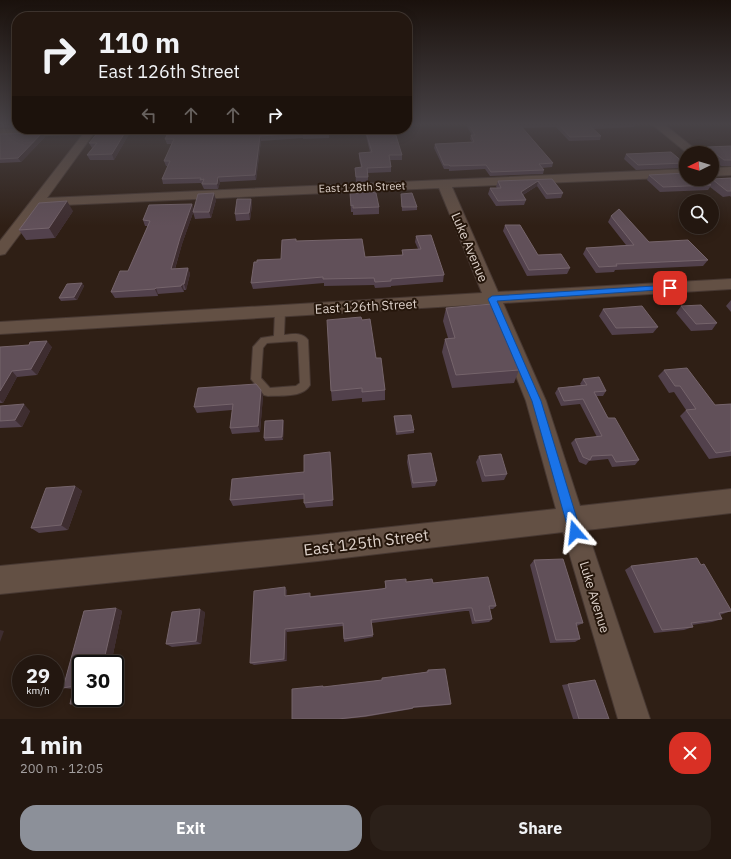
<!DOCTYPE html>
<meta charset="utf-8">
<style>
:root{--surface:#231710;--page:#2b2019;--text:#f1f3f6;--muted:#a39f9f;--line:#403630;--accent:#8c9099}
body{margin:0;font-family:"IBM Plex Sans",sans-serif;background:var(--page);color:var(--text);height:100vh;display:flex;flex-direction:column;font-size:15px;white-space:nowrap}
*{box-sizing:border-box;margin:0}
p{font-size:13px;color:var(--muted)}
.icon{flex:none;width:22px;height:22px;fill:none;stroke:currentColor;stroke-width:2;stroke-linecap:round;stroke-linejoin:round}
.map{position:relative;height:719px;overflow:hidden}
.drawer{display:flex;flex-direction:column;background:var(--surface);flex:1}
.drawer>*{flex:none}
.top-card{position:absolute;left:12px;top:12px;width:400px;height:122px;border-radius:16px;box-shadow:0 2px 10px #0003,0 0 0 1px var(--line);background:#231710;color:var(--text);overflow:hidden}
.needle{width:26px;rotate:265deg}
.fabs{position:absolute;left:679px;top:146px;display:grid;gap:8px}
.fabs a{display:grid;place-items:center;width:40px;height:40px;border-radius:50%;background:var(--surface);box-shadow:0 2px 10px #0003,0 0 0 1px var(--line);font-size:20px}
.speed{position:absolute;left:12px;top:655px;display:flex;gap:8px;font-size:20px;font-weight:700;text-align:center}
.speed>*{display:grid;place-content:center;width:52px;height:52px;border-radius:50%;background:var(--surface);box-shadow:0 2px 10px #0003,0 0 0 1px var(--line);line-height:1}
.speed small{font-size:10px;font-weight:400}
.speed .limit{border:2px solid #111;border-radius:6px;background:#fff;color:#111}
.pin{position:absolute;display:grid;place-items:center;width:34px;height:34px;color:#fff;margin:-17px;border-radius:8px;box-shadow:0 2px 6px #0006}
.me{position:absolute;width:44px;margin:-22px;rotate:343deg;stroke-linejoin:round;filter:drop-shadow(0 0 3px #0008)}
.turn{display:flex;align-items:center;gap:14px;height:84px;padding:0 20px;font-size:18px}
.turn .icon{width:52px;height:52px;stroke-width:2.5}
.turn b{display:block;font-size:28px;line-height:34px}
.lanes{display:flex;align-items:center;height:38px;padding:0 20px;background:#0003;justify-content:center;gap:20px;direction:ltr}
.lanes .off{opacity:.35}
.round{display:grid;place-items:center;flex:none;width:42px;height:42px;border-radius:16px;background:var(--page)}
.head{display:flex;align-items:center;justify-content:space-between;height:68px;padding:0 20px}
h1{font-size:24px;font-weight:700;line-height:30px}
.button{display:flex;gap:8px;margin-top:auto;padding:8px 20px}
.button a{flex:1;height:46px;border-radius:16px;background:var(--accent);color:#fff;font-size:16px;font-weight:700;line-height:46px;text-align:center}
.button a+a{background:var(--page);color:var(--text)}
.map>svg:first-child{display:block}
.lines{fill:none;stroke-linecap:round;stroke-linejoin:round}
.service-casing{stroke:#473832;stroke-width:2}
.minor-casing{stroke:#473832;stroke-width:2}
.tertiary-casing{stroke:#473832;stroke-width:2}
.service{fill:#635044;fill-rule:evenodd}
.minor{fill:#635044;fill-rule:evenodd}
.tertiary{fill:#635044;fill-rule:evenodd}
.wall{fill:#52414c}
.shaded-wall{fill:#3e2d30}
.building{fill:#615059;stroke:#75646b}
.route{fill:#1a73e8;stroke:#114b97}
.labels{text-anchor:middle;stroke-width:4;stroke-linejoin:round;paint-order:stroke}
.far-street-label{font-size:11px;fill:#ddd1ca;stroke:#25160b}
.street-label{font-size:13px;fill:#ddd1ca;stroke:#25160b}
.near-street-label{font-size:16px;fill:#ddd1ca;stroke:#25160b}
</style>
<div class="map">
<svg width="731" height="719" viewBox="0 0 731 719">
<rect width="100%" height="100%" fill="#2f1f15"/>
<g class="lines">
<defs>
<path id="service" d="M280 308 285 311 284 335C293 334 302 332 308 340L310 385C303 398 281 395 268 396L264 395 251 379 253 347 261 338 274 336 275 311ZM295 341 298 342 300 383 296 386 270 388 261 378 263 348 267 343Z"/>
<path id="minor" d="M653 125H665L700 153H687Z
M87 129H97L47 198 686 169V177L452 187 498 292 731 279V289L503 303 546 401 580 506 731 489V513L587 530 650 719H618L563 532 318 561 0 594V566L318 535 556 509 526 401 487 304 0 334V322L482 293 439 188 41 206 5 254 0 255V241Z
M731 167V175L712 176V168Z"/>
<path id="tertiary" d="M0 129H107L105 132 101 133 0 137Z"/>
</defs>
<use href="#service" class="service-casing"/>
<use href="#minor" class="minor-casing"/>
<use href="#tertiary" class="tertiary-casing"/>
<use href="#service" class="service"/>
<use href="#minor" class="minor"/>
<use href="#tertiary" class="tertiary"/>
</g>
<path class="wall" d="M0 125H17V128H0Z
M466 125H635L634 127 594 129 601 136 600 140 569 141 556 127 523 128 553 163 552 167 542 168 544 170 543 174 490 176 485 169 449 171V169H444L434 148 435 144 472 142 470 139 471 135H472Z
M127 129 129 134 114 160H90L87 155 92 148 89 143Z
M170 129H398V133H395L402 155V160H390L391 167V172L368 173V182H356L355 168 361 167 359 158V153L370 152 365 132 329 133V138L303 139V138L261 141 256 180 220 182 218 189H204L201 183 163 184 162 179 168 166H166L164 161 172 144H167L165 139Z
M0 134 45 137 21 162 0 163Z
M731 146V166H721L712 159V153H704L707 147Z
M626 154 684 163 681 168 636 170 624 159Z
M649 175 709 183 711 179 731 178V197L730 196 723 197 710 187 708 190 660 192 647 180Z
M552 179 563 193 561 198 546 199 537 186 523 195 526 200 524 205 496 206 488 194 490 188H497L496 187 498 181Z
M358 187 371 192 379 207V214L353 215V212H351L350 193H358Z
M401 194 417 207V210L402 211Z
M251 199 252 205 250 220 236 221 235 214Z
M216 200 211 218 195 219 193 212Z
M192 204 194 210 182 244 175 269 188 268 190 274 186 290H184V292L158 294V296L115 298 111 292 128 271 148 226H145L143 220Z
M73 211 55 238 26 240 19 230Z
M611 216 649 242 708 260 703 266 615 270 614 272 596 273 583 254 586 248 626 245 608 222Z
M505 225 538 255 570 268 567 274 527 276 503 231Z
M416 236 444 274 443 282 391 286V287L375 288 374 285 324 286V283L253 289 251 283 281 259 296 241 365 257 402 255V250L418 249 415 242Z
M82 283 84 286 77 300 61 301 59 298Z
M731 300V312L726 306Z
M681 306 717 323 712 330 691 331 676 313Z
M446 308 519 370 514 383 452 388 442 352 445 339 448 338 443 321Z
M603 309 658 327 653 333 612 335 599 316Z
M362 320 376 358 385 390V400L362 402V398L332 401 331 391Z
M0 347H52L37 375 17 377 3 403H0Z
M664 370 715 405 731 404V456L709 459 680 416 686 410 674 392 669 393 658 376Z
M583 379 606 391 603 396H597L608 418 639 460 635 465 612 467 608 459 589 461 586 465 579 462 571 443 575 439 597 437 580 404 561 406 555 393 558 388 581 385 580 384Z
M263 396 260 432 232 434 230 428 232 410 197 413 194 407Z
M0 406 30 411 22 427 0 428Z
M394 416 414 430V433L396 435 394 420Z
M283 420 284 423 283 440 265 441 264 438Z
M408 455 437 481 435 486 412 488 407 462Z
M479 456 507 474 504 480 482 482 476 462Z
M331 458 333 506 306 508 304 503V499L233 506 230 500 304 472Z
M75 486 82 491 68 530 39 533 31 528Z
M534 560 583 623 577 626 580 639 575 642 550 643 530 565Z
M701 565 731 611 720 615 722 619 712 622 692 625 693 627 684 630 654 633 625 570 631 566Z
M385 581 433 583 496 606 493 609H490L492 619 489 622 472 624 469 611H465L372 623 373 637 344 642 343 626 287 632V661L254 665 250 663 285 587 287 591V595L311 596 385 588Z
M116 608 122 611 111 664H81V698H103L102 703 78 706 70 704 74 689 63 688 84 611Z
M205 612 201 644 172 647 166 644Z
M428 670 451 704 449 705 413 708 412 709 365 717 344 719H292L324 687 382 680 426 672Z
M568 684 609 719H573L562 685Z"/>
<path class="shaded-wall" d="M127 129 129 134 114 160 112 154Z
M42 133 45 137 21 162 18 158Z
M260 136 261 141 256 180 255 175Z
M218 177 220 182 218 189 217 184Z
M538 181 537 186 519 197 521 192Z
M214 193 216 200 211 218 209 212Z
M251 199 252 205 250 220 249 213Z
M67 201 73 211 55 238 49 228Z
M192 204 194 210 182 244 173 275 171 269 180 238Z
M188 268 190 274 186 290 184 284Z
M82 283 84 286 77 300 74 297Z
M182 284 184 290V292L181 286Z
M156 288 158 294V296L155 289Z
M47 341 52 347 37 375 31 369Z
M12 371 17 377 3 403 0 400V391Z
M261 390 263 396 260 432 258 426Z
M24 404 30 411 22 427 15 420Z
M283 420 284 423 283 440 282 437Z
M75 486 82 491 68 530 61 525Z
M285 587 287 591V599L285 596Z
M116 608 122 611 111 664H103Z
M200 609 205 612 201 644 196 641Z
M285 629 287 632V661L284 659Z
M0 630 4 631 0 642Z
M95 698H103L102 703 94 701Z"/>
<path class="building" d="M469 125H520L553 163 539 164 544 170 491 172 486 165 450 166 449 165H444L435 144 474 142 471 135H475Z
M559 125H604L590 126 601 136 570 137Z
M127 129 112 154 87 155 97 143H89L99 131Z
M170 129H329V134L303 135V133L260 136 255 175 218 177 217 184H202L204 179 200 180 201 178 162 179 170 161H164L174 139H165Z
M365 129H394L402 155H389L391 167 367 168 368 177H356L355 168 362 167 359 153 372 152Z
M42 133 18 158 0 159V134Z
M731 146V160H724L707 147Z
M671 152 684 163 638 165 626 154Z
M686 173V179H704L711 185 663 187 649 175Z
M731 178V191H727L712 179Z
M552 179 563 193 547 194 538 181 521 192 526 200 498 201 490 188H501L498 181Z
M370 186 371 192 376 193 379 207 353 208V205L351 206 350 193H359L358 187Z
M214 193 209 212H193L198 194Z
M412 193 417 207H402L401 194Z
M237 199H251L249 213 235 214Z
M67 201 49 228 19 230 39 203Z
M192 204 180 238 171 269 188 268 184 284H182L181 286 156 288 155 289 111 292 120 271H128L150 221 143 220 149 205Z
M619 209 649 242 688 240 708 260 616 264 617 266 599 267 586 248 634 245 611 216Z
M505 225H520L538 255 561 254 570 268 529 270Z
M431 235 444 274V275L391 279V281L375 282 374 278 323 279V277L251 283 254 262H257V260L281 259 282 240 296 239V241L362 239 365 257 403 255 402 250 421 249 416 236Z
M82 283 74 297 59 298 67 284Z
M492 304 519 370 456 375 445 339 455 338 446 308Z
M701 305 717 323 696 324 681 306Z
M642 306 658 327 616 328 603 309Z
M361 317 362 320 370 319 376 358H381L385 390 362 392V388L331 391 327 320Z
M47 341 31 369 12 371 0 391V347L29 345 30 342Z
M687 368 715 405 731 404V451L716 453 686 410 696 409 680 386H675L664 370Z
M599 377 606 391 594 392 608 418H615L639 460 616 462 612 455 592 456 590 460 583 457 575 439 602 436 583 399 564 401 558 388 587 385 583 379Z
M256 384 261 390 258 426 230 428 233 404 194 407 198 388Z
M24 404 15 420 0 421V406Z
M411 415 414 430 397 432 394 416Z
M283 420 282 437 264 438 265 421Z
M330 452 333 500 304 503V494L230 500 232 479 304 472V455Z
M431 453 437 481 413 483 408 455Z
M501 454 507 474 485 476 479 456Z
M75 486 61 525 31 528 46 488Z
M697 558 701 565 704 564 731 610V611L719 613 722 619 691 623 693 627 662 630 631 566Z
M563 559 583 623H576L580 639 556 640 534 560Z
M488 577 496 606H489L492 619 475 621 472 608H468L371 620 373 635 344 639 343 623 285 629 284 659 250 663 254 591 285 587V596L310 593V597L382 589 386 588 385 581 406 579V582L432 579 433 583Z
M116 608 103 664H81V698H95L94 701 70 704 74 686 63 688 84 611Z
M200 609 196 641 166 644 172 612Z
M445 669 451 704 413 707V708L365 716 338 719H292V689L323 686V687L382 680V678L428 672V670Z
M595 680 609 719H579L568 684Z"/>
<linearGradient id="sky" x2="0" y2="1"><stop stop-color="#1a110c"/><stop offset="0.55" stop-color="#474246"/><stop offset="1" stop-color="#474246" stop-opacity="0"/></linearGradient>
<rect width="731" height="226" fill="url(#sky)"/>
<path class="route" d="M670 285 672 286V289L497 301 541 401 581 532 579 536 575 538 570 536 569 532 532 401 488 299 492 296Z"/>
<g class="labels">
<g class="far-street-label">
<text transform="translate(362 187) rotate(-2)" y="4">East 128th Street</text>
</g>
<g class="street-label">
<text transform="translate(470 247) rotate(67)" y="5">Luke Avenue</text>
<text transform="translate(366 306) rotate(-3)" y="5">East 126th Street</text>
<text transform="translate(595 597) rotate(73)" y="5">Luke Avenue</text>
</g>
<g class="near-street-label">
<text transform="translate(366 542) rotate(-7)" y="6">East 125th Street</text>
</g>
</g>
</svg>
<div class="fabs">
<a><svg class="needle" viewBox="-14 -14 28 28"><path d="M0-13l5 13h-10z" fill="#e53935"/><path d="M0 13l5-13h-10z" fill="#a39f9f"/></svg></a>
<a><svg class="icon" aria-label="search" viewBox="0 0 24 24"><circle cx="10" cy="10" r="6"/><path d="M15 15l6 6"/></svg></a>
</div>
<div class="speed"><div>29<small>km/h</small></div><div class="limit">30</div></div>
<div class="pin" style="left:670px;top:288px;background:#d93025"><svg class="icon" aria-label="arrive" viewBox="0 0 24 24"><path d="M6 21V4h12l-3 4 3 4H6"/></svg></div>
<svg class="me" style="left:575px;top:532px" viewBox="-20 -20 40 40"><path d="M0-17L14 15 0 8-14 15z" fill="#1a73e8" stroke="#fff" stroke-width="4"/></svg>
<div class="top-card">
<div class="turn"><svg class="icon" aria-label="right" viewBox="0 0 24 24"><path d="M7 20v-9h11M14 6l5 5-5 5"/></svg><div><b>110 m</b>East 126th Street</div></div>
<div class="lanes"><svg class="icon off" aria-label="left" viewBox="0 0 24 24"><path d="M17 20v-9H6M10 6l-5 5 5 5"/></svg><svg class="icon off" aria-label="ahead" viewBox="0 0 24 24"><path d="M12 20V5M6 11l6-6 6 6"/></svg><svg class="icon off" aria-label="ahead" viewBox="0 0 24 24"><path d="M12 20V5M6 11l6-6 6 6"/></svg><svg class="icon" aria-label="right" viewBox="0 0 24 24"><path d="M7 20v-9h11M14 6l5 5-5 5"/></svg></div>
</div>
</div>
<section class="drawer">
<div class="head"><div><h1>1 min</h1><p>200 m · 12:05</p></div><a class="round" style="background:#d93025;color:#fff"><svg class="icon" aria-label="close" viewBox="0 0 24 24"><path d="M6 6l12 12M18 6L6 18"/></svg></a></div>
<div class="button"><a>Exit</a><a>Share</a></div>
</section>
